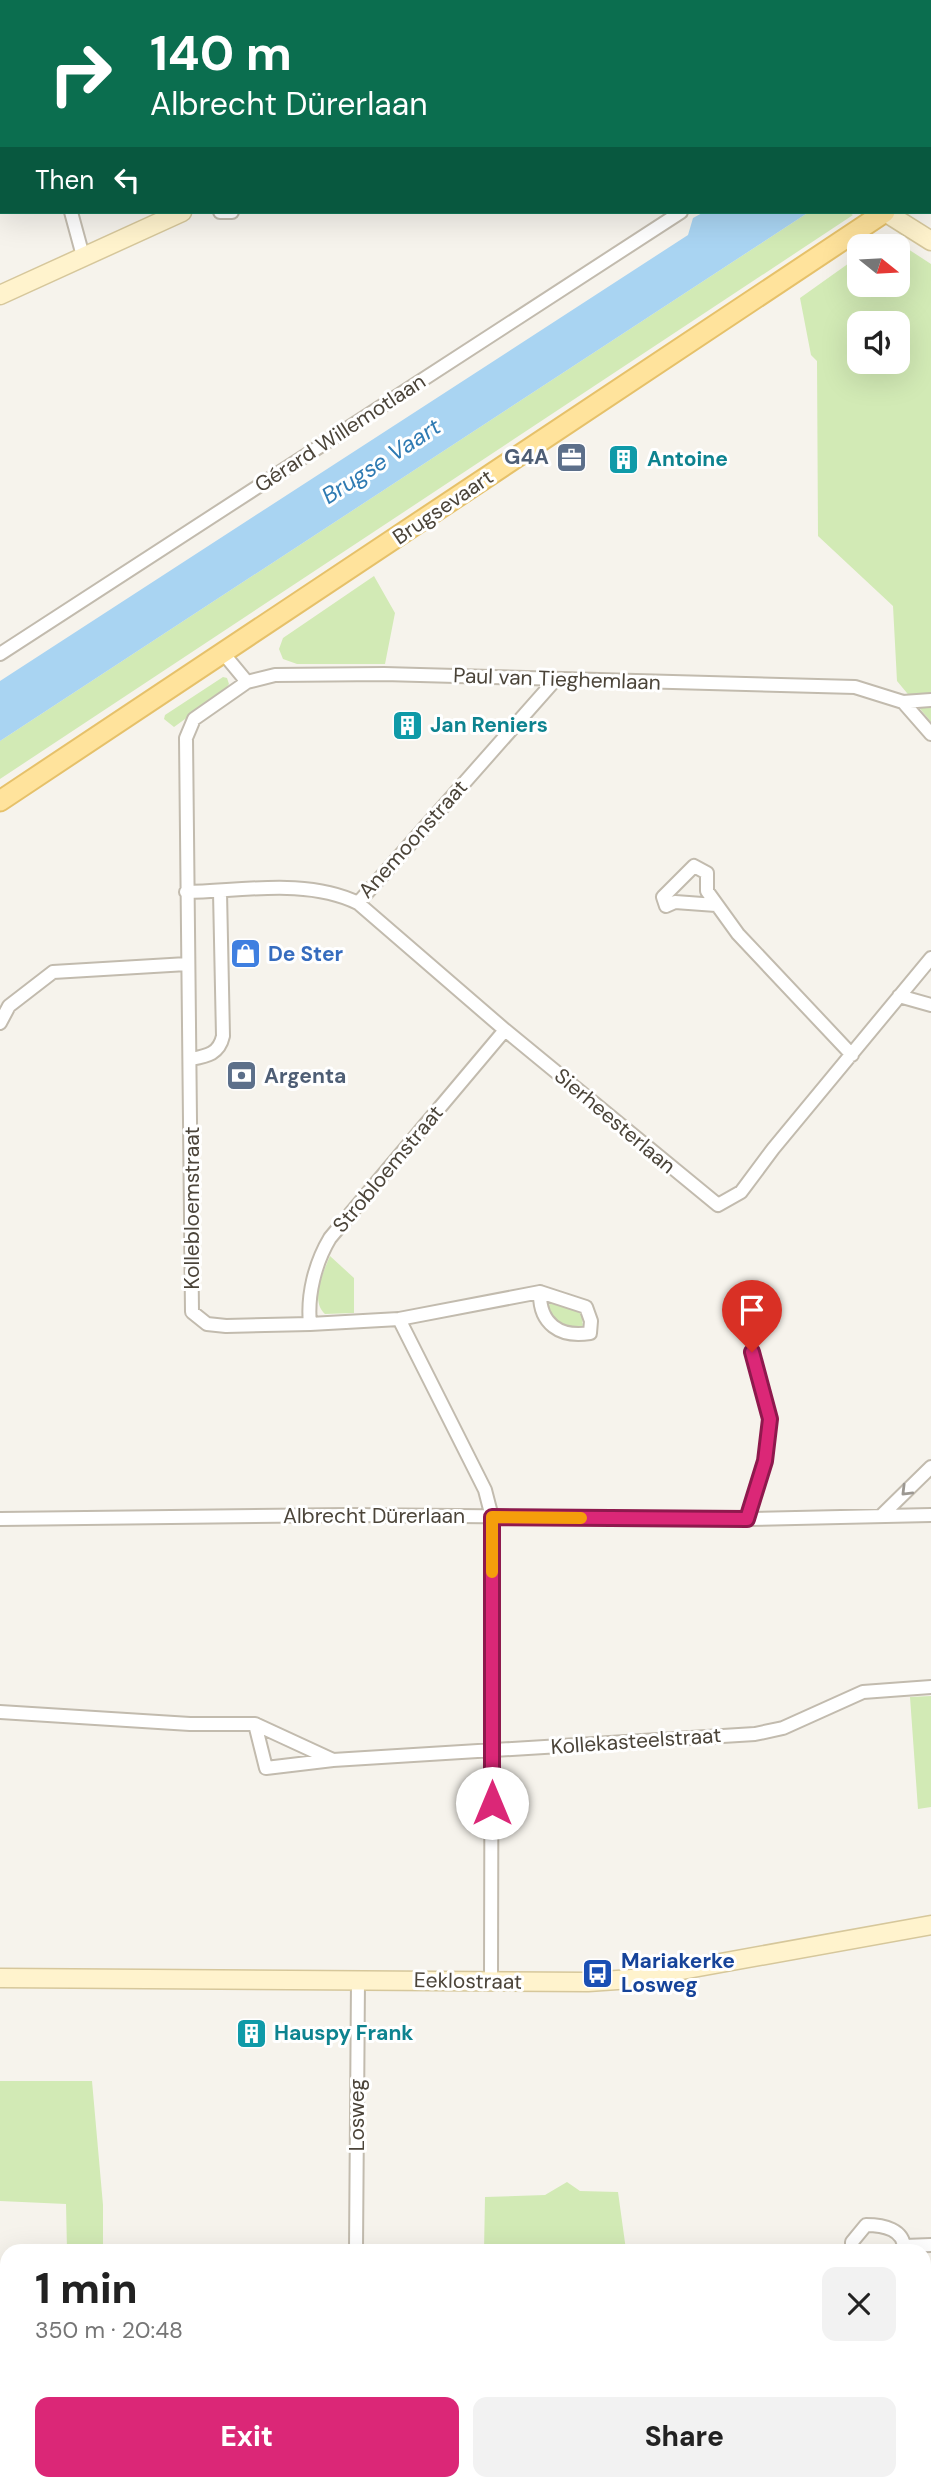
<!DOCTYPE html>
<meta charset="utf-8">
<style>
:root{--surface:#fff;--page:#f2f2f2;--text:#222;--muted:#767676;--accent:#db2777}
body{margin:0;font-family:"DM Sans",sans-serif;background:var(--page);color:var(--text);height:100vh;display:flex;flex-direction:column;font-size:26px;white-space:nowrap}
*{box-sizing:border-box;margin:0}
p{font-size:23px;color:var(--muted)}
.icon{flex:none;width:38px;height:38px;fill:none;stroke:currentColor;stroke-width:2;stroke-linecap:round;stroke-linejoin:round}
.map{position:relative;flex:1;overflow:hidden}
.panel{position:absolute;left:0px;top:2244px;width:931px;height:247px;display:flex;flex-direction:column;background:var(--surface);border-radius:21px 21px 0 0;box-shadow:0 7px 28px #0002}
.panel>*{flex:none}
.top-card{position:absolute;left:0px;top:0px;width:931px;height:214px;box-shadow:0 7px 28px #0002;background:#0b6e4f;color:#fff;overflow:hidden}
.needle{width:46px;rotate:108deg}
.tools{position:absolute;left:847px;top:234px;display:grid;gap:14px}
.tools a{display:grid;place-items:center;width:63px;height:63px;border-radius:14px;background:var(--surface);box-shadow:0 7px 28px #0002;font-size:35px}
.pin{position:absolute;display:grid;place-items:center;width:60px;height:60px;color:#fff;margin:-72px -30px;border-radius:50% 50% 50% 0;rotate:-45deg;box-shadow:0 0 7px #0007}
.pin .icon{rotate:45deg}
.me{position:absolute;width:77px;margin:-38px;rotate:0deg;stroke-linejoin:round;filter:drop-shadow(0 0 5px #0008)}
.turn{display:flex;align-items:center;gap:24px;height:147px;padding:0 35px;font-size:32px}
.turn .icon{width:91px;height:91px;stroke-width:2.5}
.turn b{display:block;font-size:49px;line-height:60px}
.then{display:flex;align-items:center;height:66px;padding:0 35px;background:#0003;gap:14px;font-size:26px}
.round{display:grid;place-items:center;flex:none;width:74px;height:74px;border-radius:14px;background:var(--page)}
.headline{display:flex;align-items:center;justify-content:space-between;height:119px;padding:0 35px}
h1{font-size:42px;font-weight:800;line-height:52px}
.button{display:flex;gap:14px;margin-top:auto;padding:14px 35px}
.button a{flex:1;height:80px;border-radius:14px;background:var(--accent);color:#fff;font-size:28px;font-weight:800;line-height:80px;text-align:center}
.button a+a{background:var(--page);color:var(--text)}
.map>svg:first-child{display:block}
.green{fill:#d2eab5;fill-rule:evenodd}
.water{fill:#a9d4f2}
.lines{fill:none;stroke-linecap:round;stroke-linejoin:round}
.street-casing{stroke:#c2bbae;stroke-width:16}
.secondary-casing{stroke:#d6c79b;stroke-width:21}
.primary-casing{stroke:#e6c16a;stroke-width:23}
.street{stroke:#fff;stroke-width:12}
.secondary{stroke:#fff3cd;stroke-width:18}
.primary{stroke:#ffe39c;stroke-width:19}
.oneway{stroke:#9c9892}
.route-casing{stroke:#8e194d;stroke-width:18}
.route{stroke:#db2777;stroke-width:12}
.slow{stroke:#f59e0b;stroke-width:12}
.labels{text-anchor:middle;stroke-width:6;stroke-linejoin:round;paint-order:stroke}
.street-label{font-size:21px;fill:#4b4439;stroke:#fff}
.service-label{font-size:21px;font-weight:bold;fill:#4e5e75;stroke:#fff;text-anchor:end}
.culture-label{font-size:21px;font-weight:bold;fill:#0d838f;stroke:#fff;text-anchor:start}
.shop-label{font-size:21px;font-weight:bold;fill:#366cbe;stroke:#fff;text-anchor:start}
.transit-label{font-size:21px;font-weight:bold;fill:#164399;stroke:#fff;text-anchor:start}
.water-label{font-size:23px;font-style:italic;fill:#2e7ab2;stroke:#fff}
</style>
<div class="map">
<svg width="931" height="2490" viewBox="0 0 931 2490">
<rect width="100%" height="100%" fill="#f6f3ec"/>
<path class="green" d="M200 0H740L741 2H200Z
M809 212H848L853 215 0 779V741Z
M888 236 931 264V722L897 681 893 606 818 536 817 361 811 355 800 298 859 256V285H898V247H873ZM859 324H898V362H859Z
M374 576 395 613 385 664H297L283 659 279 649 283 638Z
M223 677 227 678 229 684 224 691 174 727 164 719 165 715Z
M330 1256 354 1278V1313L325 1314C310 1301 323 1272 330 1256Z
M550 1299 582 1314 583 1329C567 1330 553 1323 549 1307Z
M931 1696V1807L918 1809 910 1697Z
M0 2081H92L103 2205V2250H67L66 2204 0 2201Z
M567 2182 580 2191 618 2192 626 2250H484L485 2197 545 2195Z"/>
<path class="water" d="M704 212H809L0 741V681L688 235 693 218Z"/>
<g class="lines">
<defs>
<path id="street" d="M8 0 9 2
M929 55 931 54
M71 212 83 256
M220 212H232
M223 653 247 682 275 675 384 674 855 687 903 702 931 734
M0 654 681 212
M247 682 194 719 186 738 192 1312 207 1324 226 1326 310 1324 399 1319 540 1292C539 1324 560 1338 590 1333L591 1321 586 1307 540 1292
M903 702 931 700
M186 892C242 891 307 878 358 903L505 1030 718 1205 741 1192 773 1149 931 958
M358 903 556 679
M716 905 675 902 666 906 663 897 694 866 707 873V891L738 934 852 1055
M899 996 931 1005
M0 1023 9 1006 53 972 187 964
M191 1059C207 1056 219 1054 223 1036L220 892
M399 1319 485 1490 492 1517 491 1981
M310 1324C307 1295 315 1263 330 1238L505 1030
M882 1515 931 1467
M0 1519 348 1515 747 1519 931 1515
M747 1519 765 1461 770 1419 752 1352
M0 1712 190 1724H255L266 1768 333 1760 755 1734 783 1728 863 1692 931 1687
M255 1724 333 1760
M905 2246 931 2245
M356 2250 358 1980
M852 2250V2242L866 2225C883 2225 905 2229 904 2250
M924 2372H931
M0 2487 331 2486"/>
<path id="secondary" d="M59 0 60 2
M85 0 87 2
M885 212 931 241
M0 295 182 212
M0 1978 588 1982 632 1979 931 1925"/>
<path id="primary" d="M929 180 931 179
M0 801 885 212"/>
</defs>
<use href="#street" class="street-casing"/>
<use href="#secondary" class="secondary-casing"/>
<use href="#primary" class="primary-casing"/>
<use href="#street" class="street"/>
<use href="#secondary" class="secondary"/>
<use href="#primary" class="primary"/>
</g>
<defs><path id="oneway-chevron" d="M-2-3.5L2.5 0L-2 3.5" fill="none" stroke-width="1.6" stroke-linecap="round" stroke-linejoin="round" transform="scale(1.75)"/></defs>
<use class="oneway" href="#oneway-chevron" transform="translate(906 1491) rotate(135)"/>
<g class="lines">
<defs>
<path id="route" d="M492 1803V1517L747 1519 765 1461 770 1419 752 1352"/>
</defs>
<use href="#route" class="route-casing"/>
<use href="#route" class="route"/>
<path class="slow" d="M492 1572V1517L581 1518"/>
</g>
<defs>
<symbol id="office-square" viewBox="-11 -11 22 22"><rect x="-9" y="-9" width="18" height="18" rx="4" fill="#5c6f8a" stroke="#fff"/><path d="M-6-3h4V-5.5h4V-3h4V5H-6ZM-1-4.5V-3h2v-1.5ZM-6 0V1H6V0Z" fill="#fff"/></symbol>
<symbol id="building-square" viewBox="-11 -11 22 22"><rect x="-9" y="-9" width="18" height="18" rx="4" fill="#0f9aa8" stroke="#fff"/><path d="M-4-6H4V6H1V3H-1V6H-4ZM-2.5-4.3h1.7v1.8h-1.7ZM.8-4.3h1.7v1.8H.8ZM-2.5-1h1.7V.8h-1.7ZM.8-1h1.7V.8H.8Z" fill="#fff"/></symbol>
<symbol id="shop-square" viewBox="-11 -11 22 22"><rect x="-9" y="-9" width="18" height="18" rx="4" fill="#3f7fe0" stroke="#fff"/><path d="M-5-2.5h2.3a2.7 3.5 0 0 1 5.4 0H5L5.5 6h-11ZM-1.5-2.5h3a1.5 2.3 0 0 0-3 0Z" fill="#fff"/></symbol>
<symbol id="bank-square" viewBox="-11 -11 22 22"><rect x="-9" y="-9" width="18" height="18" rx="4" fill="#5c6f8a" stroke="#fff"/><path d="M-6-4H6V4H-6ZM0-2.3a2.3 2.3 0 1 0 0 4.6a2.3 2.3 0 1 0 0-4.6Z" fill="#fff"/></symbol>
<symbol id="bus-square" viewBox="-11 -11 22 22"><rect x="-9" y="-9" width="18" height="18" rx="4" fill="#1a4fb4" stroke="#fff"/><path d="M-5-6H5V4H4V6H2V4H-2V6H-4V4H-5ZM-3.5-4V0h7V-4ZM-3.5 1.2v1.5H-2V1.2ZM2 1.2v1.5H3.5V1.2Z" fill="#fff"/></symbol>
</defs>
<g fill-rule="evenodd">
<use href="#office-square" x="554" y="440" width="35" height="35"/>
<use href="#building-square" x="606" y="442" width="35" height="35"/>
<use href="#building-square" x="390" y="708" width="35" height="35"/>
<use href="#shop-square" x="228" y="936" width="35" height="35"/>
<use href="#bank-square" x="224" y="1058" width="35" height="35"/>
<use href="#bus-square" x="580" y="1956" width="35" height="35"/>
<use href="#building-square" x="234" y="2016" width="35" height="35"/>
</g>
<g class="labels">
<g class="street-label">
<text transform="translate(340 433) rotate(-33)" y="7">Gérard Willemotlaan</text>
<text transform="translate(443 507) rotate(-34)" y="7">Brugsevaart</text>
<text transform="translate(557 679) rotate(2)" y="7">Paul van Tieghemlaan</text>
<text transform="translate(413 839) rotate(-48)" y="7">Anemoonstraat</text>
<text transform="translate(615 1121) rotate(40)" y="7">Sierheesterlaan</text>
<text transform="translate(388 1169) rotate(-50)" y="7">Strobloemstraat</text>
<text transform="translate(192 1208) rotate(-90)" y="7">Kollebloemstraat</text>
<text x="374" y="1523">Albrecht Dürerlaan</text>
<text transform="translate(636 1741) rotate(-4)" y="7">Kollekasteelstraat</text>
<text transform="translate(468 1981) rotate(1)" y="7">Eeklostraat</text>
<text transform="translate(357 2115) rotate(-90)" y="7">Losweg</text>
</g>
<g class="service-label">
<text x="549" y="464">G4A</text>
<text x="264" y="1083" text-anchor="start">Argenta</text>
</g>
<g class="culture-label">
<text x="647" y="466">Antoine</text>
<text x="430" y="732">Jan Reniers</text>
<text x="274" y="2040">Hauspy Frank</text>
</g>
<g class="shop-label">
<text x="268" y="961">De Ster</text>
</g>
<g class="transit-label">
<text x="621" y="1968">Mariakerke<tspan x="621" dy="24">Losweg</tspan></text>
</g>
<g class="water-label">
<text transform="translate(381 461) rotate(-33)" y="8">Brugse Vaart</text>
</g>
</g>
</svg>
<div class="tools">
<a><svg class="needle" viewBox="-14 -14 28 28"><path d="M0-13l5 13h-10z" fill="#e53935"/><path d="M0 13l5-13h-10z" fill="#767676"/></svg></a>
<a><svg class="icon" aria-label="sound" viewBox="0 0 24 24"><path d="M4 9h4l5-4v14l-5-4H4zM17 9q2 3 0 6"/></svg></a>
</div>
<div class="pin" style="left:752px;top:1352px;background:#d93025"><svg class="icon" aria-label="arrive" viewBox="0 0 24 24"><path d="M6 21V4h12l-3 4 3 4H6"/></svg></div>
<svg class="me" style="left:492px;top:1803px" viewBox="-20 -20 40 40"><circle r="19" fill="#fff"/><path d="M0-13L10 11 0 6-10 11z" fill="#db2777"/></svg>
<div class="top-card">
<div class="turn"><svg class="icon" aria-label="right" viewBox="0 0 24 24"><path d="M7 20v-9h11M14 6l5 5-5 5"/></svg><div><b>140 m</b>Albrecht Dürerlaan</div></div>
<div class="then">Then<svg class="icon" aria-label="left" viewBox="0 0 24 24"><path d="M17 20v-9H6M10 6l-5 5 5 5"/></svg></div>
</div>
<section class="panel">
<div class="headline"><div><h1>1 min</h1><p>350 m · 20:48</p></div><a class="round"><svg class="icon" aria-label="close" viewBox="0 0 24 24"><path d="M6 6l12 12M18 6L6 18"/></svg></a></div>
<div class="button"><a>Exit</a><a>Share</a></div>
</section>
</div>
